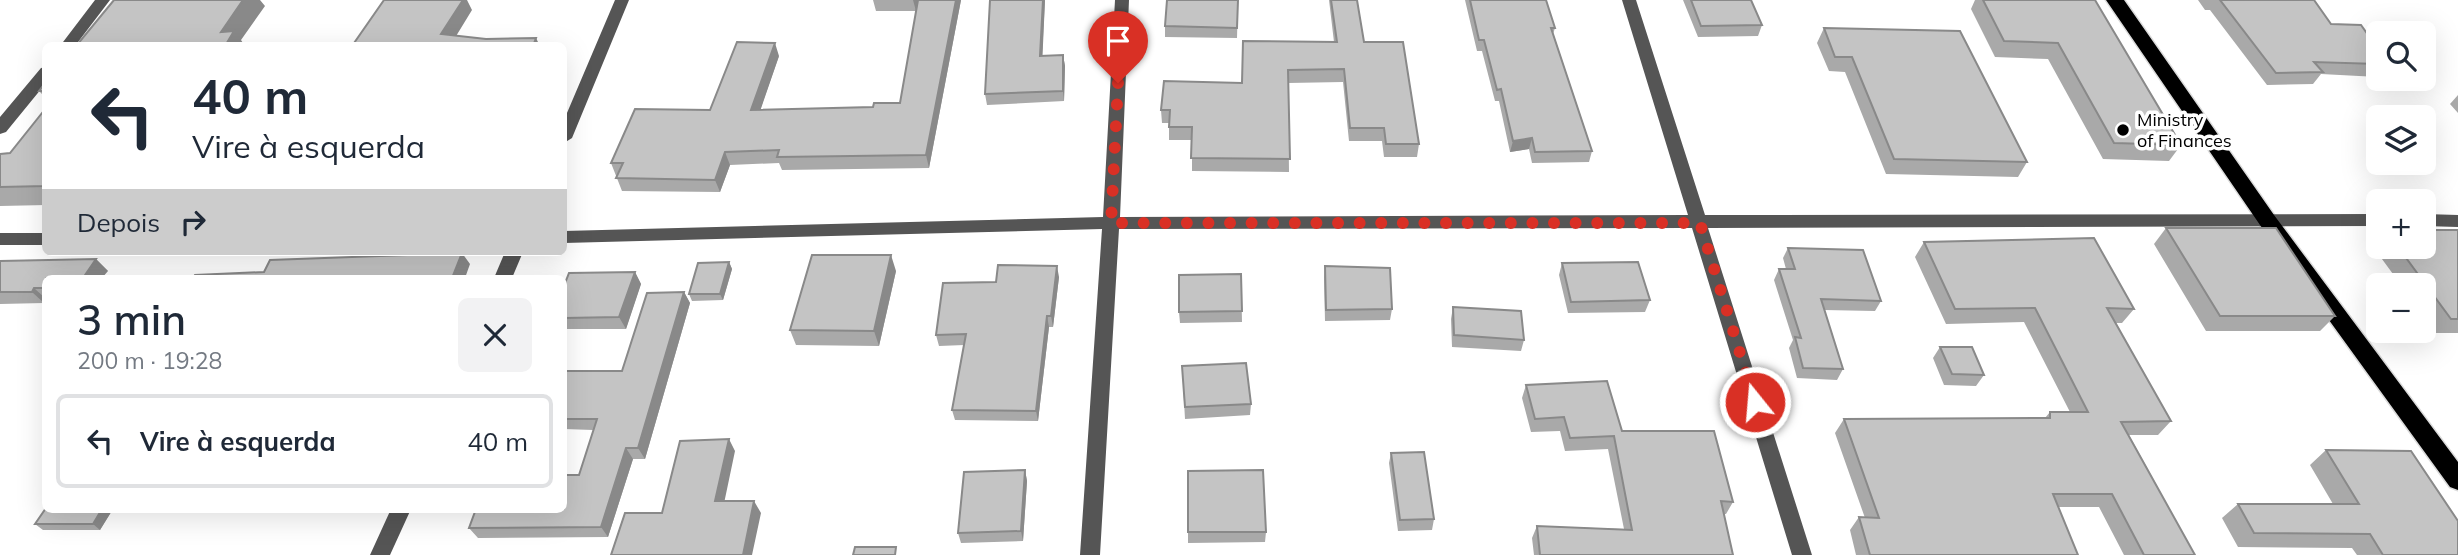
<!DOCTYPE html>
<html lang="pt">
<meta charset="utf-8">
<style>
:root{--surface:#fff;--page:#f2f2f3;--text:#1f2937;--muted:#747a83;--line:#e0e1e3}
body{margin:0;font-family:Mulish,sans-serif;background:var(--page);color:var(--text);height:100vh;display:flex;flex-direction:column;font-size:26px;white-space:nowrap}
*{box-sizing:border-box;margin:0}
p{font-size:23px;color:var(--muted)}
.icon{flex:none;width:38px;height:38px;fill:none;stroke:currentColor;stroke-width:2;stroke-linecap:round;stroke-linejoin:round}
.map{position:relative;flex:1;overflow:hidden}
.details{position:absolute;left:42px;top:275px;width:525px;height:238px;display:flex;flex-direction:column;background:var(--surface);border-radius:10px;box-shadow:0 7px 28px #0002}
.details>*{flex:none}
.banner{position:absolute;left:42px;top:42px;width:525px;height:214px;border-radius:10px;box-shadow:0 7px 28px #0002;background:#fff;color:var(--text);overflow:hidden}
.buttons{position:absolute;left:2366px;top:21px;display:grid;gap:14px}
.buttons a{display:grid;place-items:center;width:70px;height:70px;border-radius:10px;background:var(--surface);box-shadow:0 7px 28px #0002;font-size:35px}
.pin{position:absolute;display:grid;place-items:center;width:60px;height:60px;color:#fff;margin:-72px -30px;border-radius:50% 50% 50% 0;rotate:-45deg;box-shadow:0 0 7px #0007}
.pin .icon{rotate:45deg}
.me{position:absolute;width:77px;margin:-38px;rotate:343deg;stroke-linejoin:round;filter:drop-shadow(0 0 5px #0008)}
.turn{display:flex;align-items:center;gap:24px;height:147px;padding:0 35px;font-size:32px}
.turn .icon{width:91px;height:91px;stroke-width:2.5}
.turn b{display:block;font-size:49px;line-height:60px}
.then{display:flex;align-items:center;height:66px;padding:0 35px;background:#0003;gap:14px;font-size:26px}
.round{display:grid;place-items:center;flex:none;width:74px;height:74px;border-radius:10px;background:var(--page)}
.summary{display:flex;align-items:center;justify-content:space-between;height:119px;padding:0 35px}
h1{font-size:42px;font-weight:600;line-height:52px}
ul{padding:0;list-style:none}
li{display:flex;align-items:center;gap:21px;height:94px;margin:0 14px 10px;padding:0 21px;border:4px solid var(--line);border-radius:10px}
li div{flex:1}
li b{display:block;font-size:26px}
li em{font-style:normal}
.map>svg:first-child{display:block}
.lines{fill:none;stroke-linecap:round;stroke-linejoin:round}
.highway-casing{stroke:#dbdbdb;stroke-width:3}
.minor{fill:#555;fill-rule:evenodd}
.highway{fill:#000;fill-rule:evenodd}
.wall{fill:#a9a9a9}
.shaded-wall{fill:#898989}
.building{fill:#c4c4c4;stroke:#898989;stroke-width:2}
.route{stroke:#d93025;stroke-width:12;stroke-dasharray:0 21.6}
.poi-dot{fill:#000;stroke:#fff;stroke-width:2.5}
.labels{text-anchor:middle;stroke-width:7;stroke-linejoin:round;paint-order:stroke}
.poi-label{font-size:18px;fill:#000;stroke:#fff;text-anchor:start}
</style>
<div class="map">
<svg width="2458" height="555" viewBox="0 0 2458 555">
<rect width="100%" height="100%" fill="#fff"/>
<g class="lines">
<defs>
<path id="highway" d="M2106 0H2124L2274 215 2458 462V490L2450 487 2260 225Z"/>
</defs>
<use href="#highway" class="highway-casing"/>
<path class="minor" d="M95 0H110L75 46H60Z
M615 0H629L572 138 564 143V120Z
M1115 0H1129L1120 217 1688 215 1622 0H1636L1705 215 2378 214V226L1708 228 1812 555H1792L1692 228 1119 229 1100 555H1080L1102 229 564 243V231L1103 217Z
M46 67V83L6 132 0 134V117L41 68Z
M2424 214 2458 215V227L2424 226Z
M0 233H46V245H0Z
M505 252H523L512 278H494Z
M391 509H411L390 555H370Z"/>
<use href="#highway" class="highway"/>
</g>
<path class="wall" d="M873 0H961L929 168 782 170 779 163 730 165 720 192 622 191 611 163 710 110 779 56 760 110 873 107 900 103 916 11H876Z
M1045 0 1042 56 1063 55 1065 66 1064 101 987 105 985 94Z
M1238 0 1237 38 1165 37V26Z
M1329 0H1357L1364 42 1419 144 1417 157H1384L1382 141H1349L1343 82 1288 83 1289 172 1192 171V140H1169V123H1162L1161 110 1242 83 1334 42Z
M1465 0H1546L1555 28 1553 34 1592 151 1589 162 1532 163 1529 149 1510 152 1499 101H1495L1482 51H1477Z
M1683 0H1751L1762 25 1758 36 1698 37Z
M1975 0H2095L2181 145 2169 161 2103 159 2048 59 1995 57 1971 9Z
M2198 0H2314L2331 24 2378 49V77L2321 74 2313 84 2267 85 2210 10H2205Z
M1824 28 2027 162 2018 177 1886 174 1845 72 1829 71 1817 43Z
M46 82V98L39 91Z
M2458 95V113L2450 104Z
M46 108V205L0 206V154L10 153Z
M2166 228 2335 316 2320 331H2206L2154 244Z
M2458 230V333H2435L2424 317V285H2401L2371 244 2378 236V247H2424Z
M1924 242 2134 309 2122 323H2116L2171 421 2158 435H2129L2195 555H2124L2099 507H2058L2078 555H1856L1850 530 1859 517 1865 518 1835 433 1844 419 2045 418 2050 412H2070L2024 322 1946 324 1915 257Z
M1788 248 1881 301 1875 311 1824 310 1843 369 1837 380 1797 378 1789 348 1793 340 1774 280 1779 269H1786L1783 258Z
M96 259 108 271 46 278V301L44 303 0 304V261Z
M729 262 732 269 723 300 692 301 689 294Z
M1562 263 1650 300 1645 312 1568 313 1559 275Z
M1325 266 1392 309 1390 320 1325 321 1324 277Z
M896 271 879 346 796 345 790 330Z
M635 272 641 284 626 329H564V286Z
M1241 274 1242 322 1180 323 1179 312Z
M1059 277 1053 327H1049L1038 421 955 420 952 410 964 345 939 346 936 335 996 282Z
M684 292 690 303 645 459H633L608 537 478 538 469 528 579 475 593 430 564 429V371H622Z
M1453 307 1524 340 1521 351 1452 347 1451 319Z
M1940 347 1984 375 1976 386 1944 385 1933 358Z
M1182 366 1251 404 1250 415 1185 419Z
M1526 385 1622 431 1733 502 1726 514H1724L1733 555H1534L1532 538 1537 526 1624 529 1608 449 1565 451 1560 431 1531 432 1522 398Z
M2326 450 2458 555H2357L2352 548 2238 547 2222 518 2238 504H2333L2310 465Z
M1391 453 1434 519 1432 530 1398 531 1389 463Z
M1025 470 1027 481 1023 541 961 543 958 533Z
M46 509H113L100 530H43L35 524Z
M1188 532H1266L1265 542 1188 543Z"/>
<path class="shaded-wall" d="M243 0H260L265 6 241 40 245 46H225L221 32Z
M463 0H467L472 10 450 46 441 34Z
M913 0H918L916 11Z
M956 0H961L929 168 926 155Z
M1043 0H1045L1042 67 1040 56Z
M536 38 540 46H533Z
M775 43 779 56 756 123 751 110Z
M1063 55 1065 66 1064 101 1063 91Z
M1532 138 1529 149 1510 152 1513 141Z
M725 152 730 165 720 192 715 180Z
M462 253 470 264 465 278H452Z
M891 255 896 271 879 346 874 331Z
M96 259 108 271 102 278H83Z
M729 262 732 269 723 300 720 294Z
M1057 266 1059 277 1053 327 1051 316Z
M635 272 641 284 626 329 619 317Z
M34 288 46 299 44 303 32 292Z
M684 292 690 303 645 459 638 448Z
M1047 316 1049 327 1038 421 1036 411Z
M729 439 735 451 722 513 715 501Z
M626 448 633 459 608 537 601 527Z
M1025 470 1027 481 1023 541 1021 531Z
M754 501 761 513 752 555H743Z
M102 509H113L100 530 93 524Z"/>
<path class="building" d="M114 0H243L221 32 234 31 225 46H76Z
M384 0H463L441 34 486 39 536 38 533 46H352Z
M918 0H956L926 155 777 157 779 150 725 152 715 180 616 178 623 163H611L635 109 710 110 737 42 775 43 751 110 873 107 874 103H900Z
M990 0H1043L1040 56 1063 55V91L985 94Z
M1167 0H1238L1237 28 1165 26Z
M1331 0H1357L1364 42H1403L1419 144H1386L1384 128H1350L1344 69 1288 70 1290 159 1191 158 1192 127H1169L1170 110H1161L1164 81 1242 83 1243 41 1337 42Z
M1470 0H1546L1555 28H1551L1592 151 1535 152 1532 138 1513 141 1501 89 1497 90 1484 40H1479Z
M1691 0H1751L1762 25 1701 26Z
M1983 0H2095L2181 145 2114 143 2058 43 2004 41Z
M2220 0H2314L2331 24 2361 25 2378 49V64L2314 62 2323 72 2276 73Z
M1824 28 1960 31 2027 162 1894 159 1852 57H1835Z
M46 82V91H39Z
M46 108V186L0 187V154L10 153Z
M2166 228H2276L2335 316H2220Z
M2424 230H2458V319H2451L2398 247H2424Z
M2094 238 2134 309 2107 308 2171 421 2121 422 2195 555H2144L2112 494H2053L2078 555H1870L1859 517 1879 518 1844 419 2050 418V412H2088L2035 308 1955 309 1924 242Z
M1788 248 1863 250 1881 301 1821 299 1843 369 1803 368 1795 337 1801 338 1779 269H1795Z
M462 253 452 278H193L195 275 264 272 270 260Z
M812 255H891L874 331 790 330Z
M96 259 83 278H46V288H34L32 292H0V261Z
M729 262 720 294H689L698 263Z
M1638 262 1650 300 1571 302 1562 263Z
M998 265 1057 266 1051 316H1047L1036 411 952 410 966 334 936 335 943 283 996 282Z
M1325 266 1390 268 1392 309 1326 310Z
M635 272 619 317 564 318V286L569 273Z
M1241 274 1242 311 1179 312V275Z
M684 292 638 448H626L601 527 469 528 476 509H564V475H579L597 419H564V371H622L647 293Z
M1453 307 1521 311 1524 340 1454 335Z
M1940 347H1972L1984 375 1952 374Z
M1246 363 1251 404 1185 407 1182 366Z
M1607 381 1622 431H1714L1733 502 1721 501 1733 555H1540L1537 526 1632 530 1614 436 1570 438 1564 417 1535 419 1526 385Z
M729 439 715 501H754L743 555H611L625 513H662L680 441Z
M2326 450 2411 451 2458 521V555H2383L2370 534 2254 533 2238 504H2359Z
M1424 452 1434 519 1400 520 1391 453Z
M1025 470 1021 531 958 533 964 472Z
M1263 470 1266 532H1188V471Z
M46 508V509H102L93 524H35Z
M855 547H896L895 555H853Z"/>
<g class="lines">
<path class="route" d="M1118 83 1111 223H1700L1755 402"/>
</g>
<circle class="poi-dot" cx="2123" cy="130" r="7"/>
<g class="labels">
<g class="poi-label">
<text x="2137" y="126">Ministry<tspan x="2137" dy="21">of Finances</tspan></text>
</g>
</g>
</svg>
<div class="buttons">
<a><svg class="icon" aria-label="search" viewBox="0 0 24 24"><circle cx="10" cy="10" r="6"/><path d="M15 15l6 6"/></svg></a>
<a><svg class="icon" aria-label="layers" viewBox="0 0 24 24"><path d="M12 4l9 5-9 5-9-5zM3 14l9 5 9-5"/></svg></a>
<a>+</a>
<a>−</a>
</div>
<div class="pin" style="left:1118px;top:83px;background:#d93025"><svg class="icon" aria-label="arrive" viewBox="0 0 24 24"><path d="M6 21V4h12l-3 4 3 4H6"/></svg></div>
<svg class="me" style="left:1755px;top:402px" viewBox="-20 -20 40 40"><circle r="17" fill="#d93025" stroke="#fff" stroke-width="3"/><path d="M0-11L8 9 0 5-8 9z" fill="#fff"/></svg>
<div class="banner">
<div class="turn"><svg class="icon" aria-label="left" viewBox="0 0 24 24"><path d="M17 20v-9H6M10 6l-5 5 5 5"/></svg><div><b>40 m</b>Vire à esquerda</div></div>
<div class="then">Depois<svg class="icon" aria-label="right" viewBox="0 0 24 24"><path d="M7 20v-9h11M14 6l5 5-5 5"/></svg></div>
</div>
<section class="details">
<div class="summary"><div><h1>3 min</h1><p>200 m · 19:28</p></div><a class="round"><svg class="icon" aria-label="close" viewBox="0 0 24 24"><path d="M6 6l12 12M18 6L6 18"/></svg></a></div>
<ul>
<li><svg class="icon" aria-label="left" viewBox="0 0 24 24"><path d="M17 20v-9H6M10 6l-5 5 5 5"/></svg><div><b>Vire à esquerda</b></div><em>40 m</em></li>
</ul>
</section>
</div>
